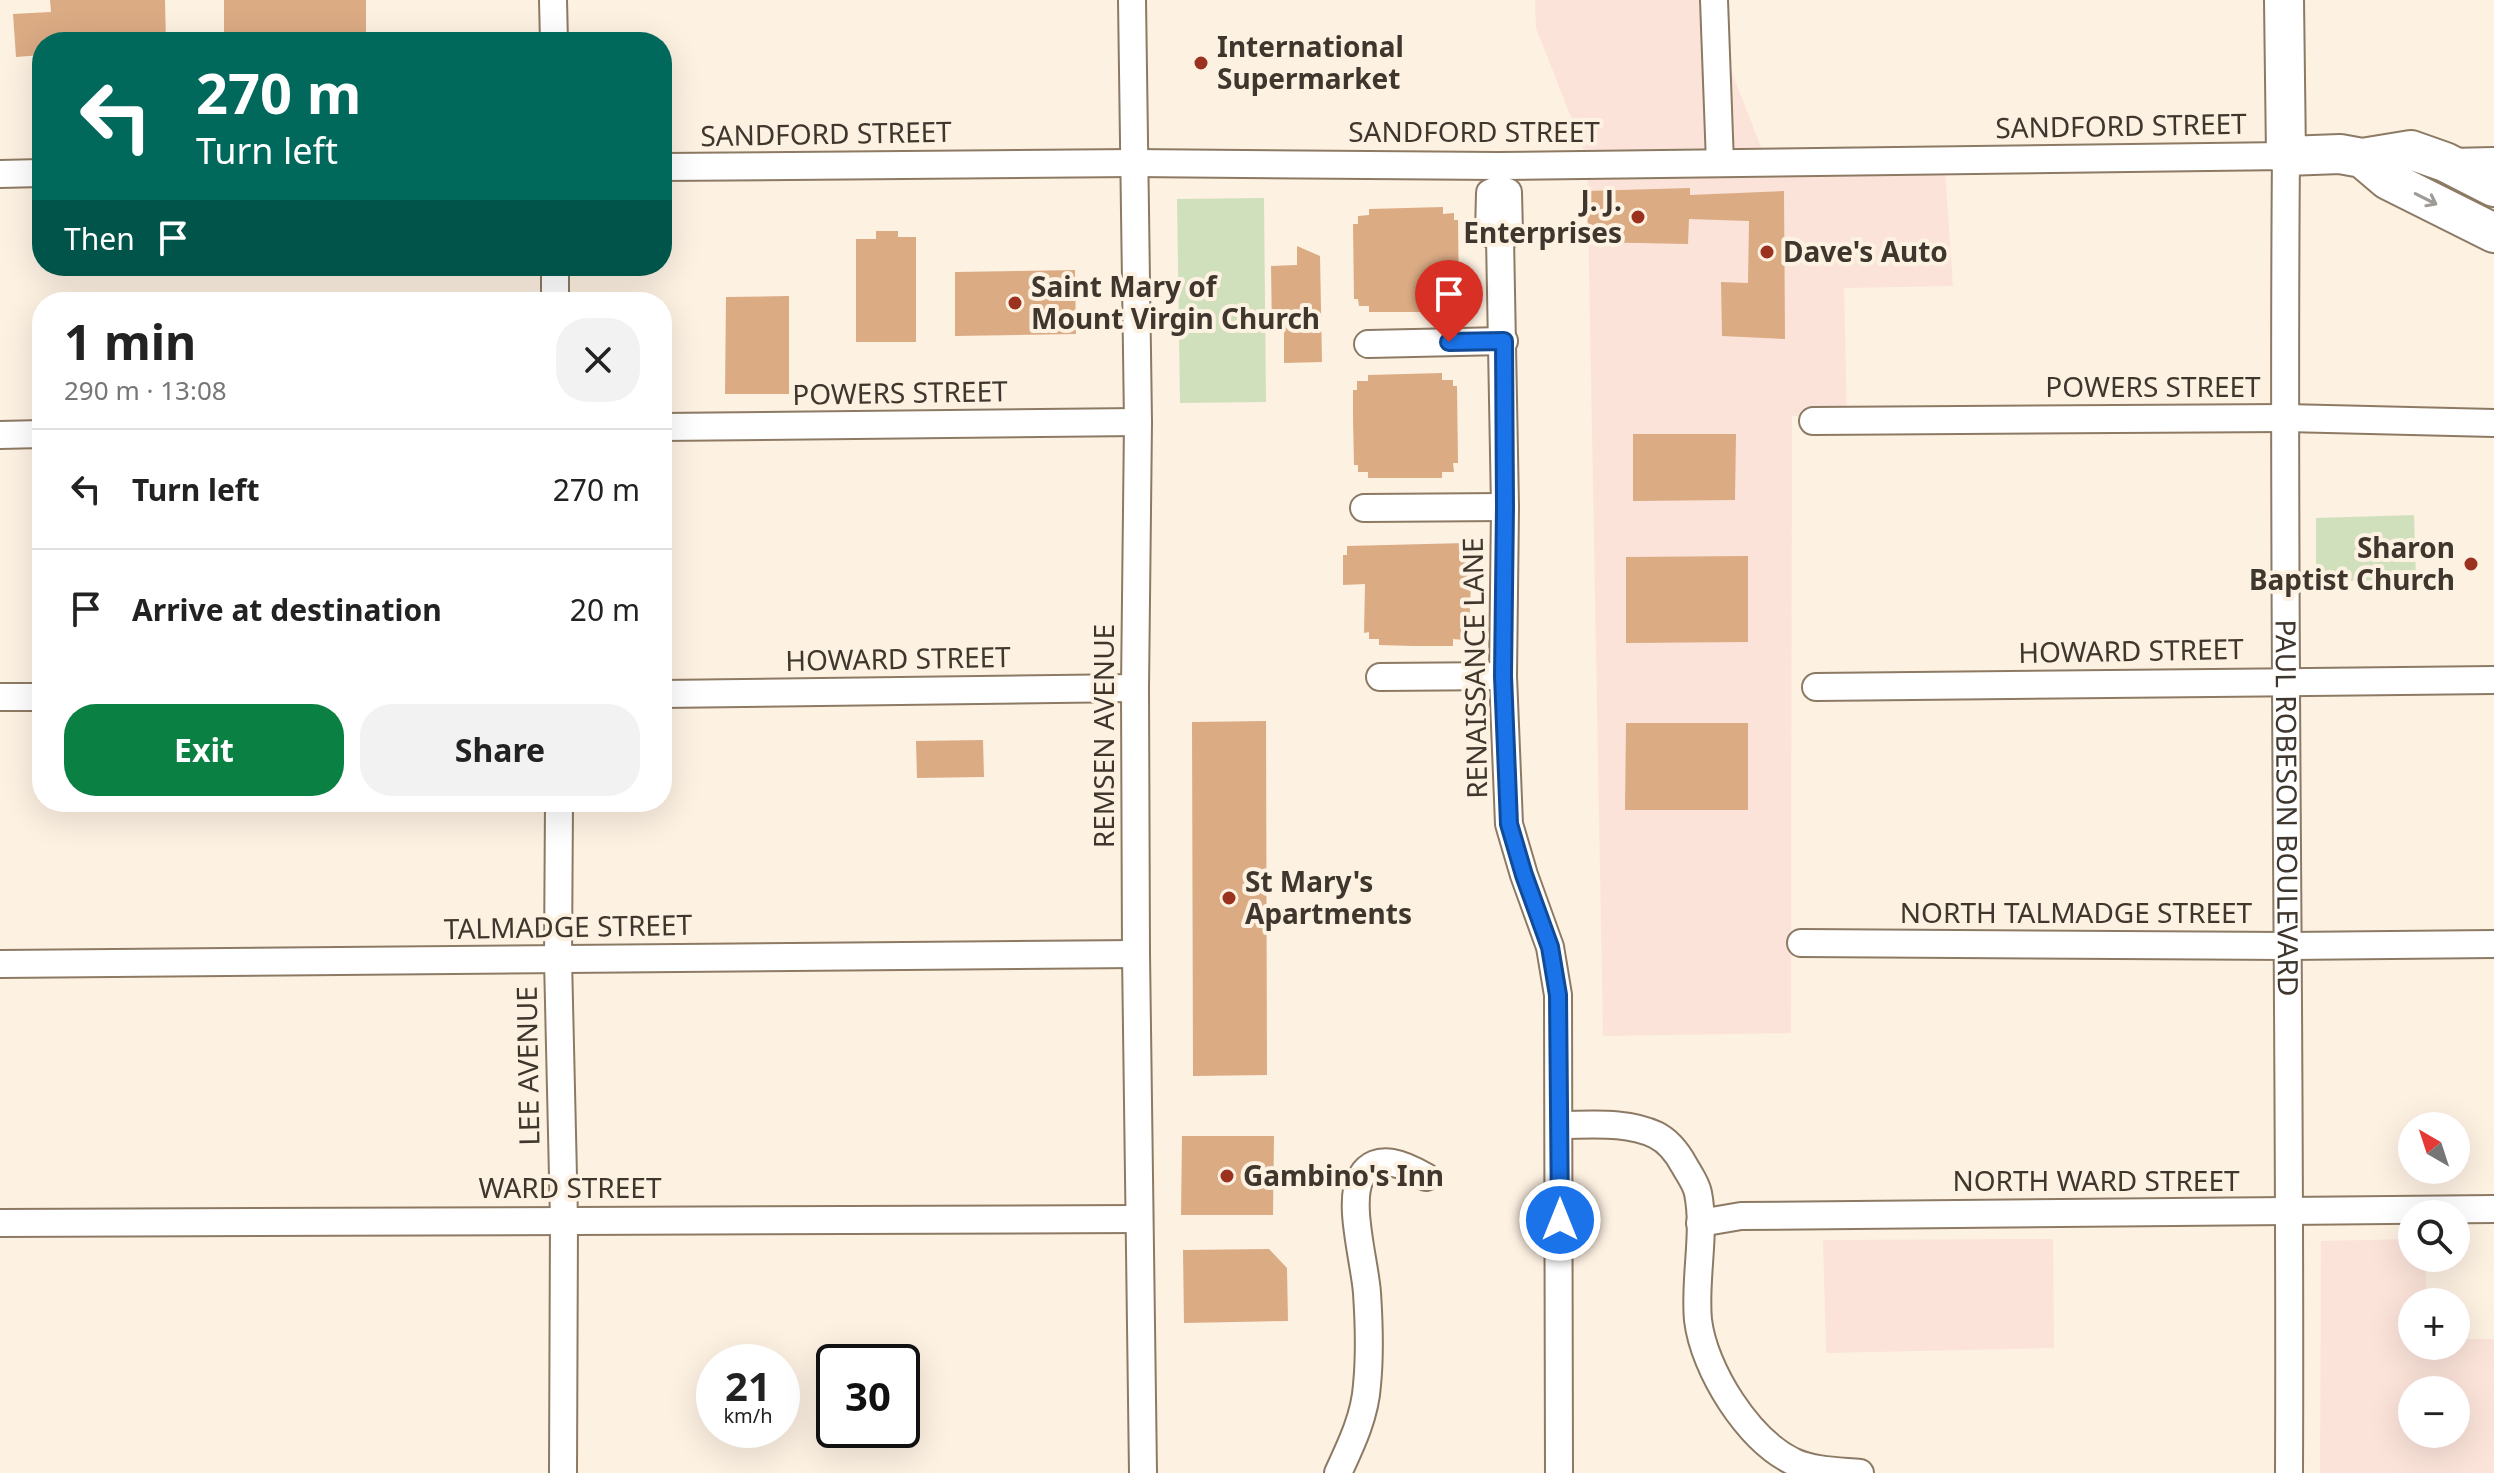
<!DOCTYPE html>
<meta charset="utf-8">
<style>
:root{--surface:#fff;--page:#f2f2f2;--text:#222;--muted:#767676;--line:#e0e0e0;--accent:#0b8043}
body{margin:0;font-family:"Noto Sans",sans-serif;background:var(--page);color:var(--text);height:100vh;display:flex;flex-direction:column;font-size:30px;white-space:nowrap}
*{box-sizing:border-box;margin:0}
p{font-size:26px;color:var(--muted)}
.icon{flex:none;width:44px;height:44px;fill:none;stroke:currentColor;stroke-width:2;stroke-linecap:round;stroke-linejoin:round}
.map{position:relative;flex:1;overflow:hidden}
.details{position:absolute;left:32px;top:292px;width:640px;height:520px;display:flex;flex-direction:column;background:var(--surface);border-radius:32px;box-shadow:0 8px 32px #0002}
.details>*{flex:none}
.top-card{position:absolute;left:32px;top:32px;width:640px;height:244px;border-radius:32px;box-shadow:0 8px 32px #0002;background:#00695c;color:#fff;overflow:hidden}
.needle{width:52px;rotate:321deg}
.controls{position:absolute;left:2398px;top:1112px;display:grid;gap:16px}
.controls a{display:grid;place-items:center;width:72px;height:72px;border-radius:50%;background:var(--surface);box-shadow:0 8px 32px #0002;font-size:40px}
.speed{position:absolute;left:696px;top:1344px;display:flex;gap:16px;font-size:40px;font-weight:700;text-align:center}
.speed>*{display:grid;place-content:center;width:104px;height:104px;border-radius:50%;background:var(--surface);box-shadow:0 8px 32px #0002;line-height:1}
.speed small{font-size:20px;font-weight:400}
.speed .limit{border:4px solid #111;border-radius:12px;background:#fff;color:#111}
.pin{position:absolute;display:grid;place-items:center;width:68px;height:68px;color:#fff;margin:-82px -34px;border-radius:50% 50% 50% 0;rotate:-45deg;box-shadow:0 0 8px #0007}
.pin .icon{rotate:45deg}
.me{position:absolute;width:88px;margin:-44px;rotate:0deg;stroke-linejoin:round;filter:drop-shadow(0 0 6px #0008)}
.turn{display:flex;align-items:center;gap:28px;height:168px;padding:0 32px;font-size:36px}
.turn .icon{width:104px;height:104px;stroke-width:2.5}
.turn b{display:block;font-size:56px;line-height:68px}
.then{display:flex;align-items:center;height:76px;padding:0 32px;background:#0003;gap:16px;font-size:30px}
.round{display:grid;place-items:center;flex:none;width:84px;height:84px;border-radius:32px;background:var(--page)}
.head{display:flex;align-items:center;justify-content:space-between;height:136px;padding:0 32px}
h1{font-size:48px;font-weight:700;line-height:60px}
.action{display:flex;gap:16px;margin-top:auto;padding:16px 32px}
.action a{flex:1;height:92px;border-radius:32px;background:var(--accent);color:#fff;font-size:32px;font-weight:700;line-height:92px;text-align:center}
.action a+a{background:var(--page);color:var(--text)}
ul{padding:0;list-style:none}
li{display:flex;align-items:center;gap:24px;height:120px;padding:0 32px;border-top:2px solid var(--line)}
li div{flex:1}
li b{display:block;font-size:30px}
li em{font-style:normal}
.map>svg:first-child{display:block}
.industrial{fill:#fbe3d9;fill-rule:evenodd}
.green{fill:#d0e0bd}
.building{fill:#dbab84}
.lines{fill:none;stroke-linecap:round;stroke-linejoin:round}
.street-casing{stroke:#8c7a64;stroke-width:30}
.secondary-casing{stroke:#8c7a64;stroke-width:42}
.street{stroke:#fff;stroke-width:26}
.secondary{stroke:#fff;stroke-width:38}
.oneway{stroke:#9f9b96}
.route-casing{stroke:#114b97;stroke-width:20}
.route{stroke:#1a73e8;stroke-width:14}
.poi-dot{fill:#9b311f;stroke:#fdf1e2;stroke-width:3}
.labels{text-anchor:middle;stroke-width:8;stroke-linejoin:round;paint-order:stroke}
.poi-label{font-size:28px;font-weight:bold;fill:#3f372d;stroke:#fdf1e2;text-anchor:start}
.street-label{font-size:28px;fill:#3f372d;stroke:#fdf1e2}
</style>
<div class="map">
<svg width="2494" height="1473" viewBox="0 0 2494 1473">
<rect width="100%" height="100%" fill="#fdf1e2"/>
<path class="industrial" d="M1535 0H1712V22L1765 157 1944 155 1953 286 1844 288 1847 417 1792 416 1791 1033 1603 1036 1587 158 1536 28Z
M2053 1239 2054 1348 1826 1353 1823 1240Z
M2412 1239V1258H2425L2427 1302H2412V1346H2456V1339H2494V1473H2320L2321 1241ZM2412 1390H2456V1434H2412Z"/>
<path class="green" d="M1264 198 1266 402 1180 403 1177 199Z
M2414 515 2416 580 2316 581V518Z"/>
<path class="building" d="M50 0H165L166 42H42V55L16 57 13 14 51 12Z
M224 0H366V42H224Z
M1690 188V195L1784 191 1785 339 1722 336 1721 282 1748 283 1749 221 1689 219 1688 244 1588 242 1587 191Z
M1443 207V214L1454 213V220H1458L1459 297H1454V306H1443V312H1369V306H1359L1358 299H1354L1353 224H1358V216L1369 215V209Z
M876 231H898V237H916V342H856V239H876Z
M1297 246 1320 256 1322 362 1284 363V332H1272L1271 266 1297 265Z
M1075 270 1076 334 955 336V272Z
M789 296V394H725L726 297Z
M1442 373V380H1453V386H1457L1458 463H1453L1454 472H1442V478H1368V472H1358V465H1354L1353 418V390H1357V381H1368V375Z
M1633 434H1736L1735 500 1633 501Z
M1466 543V552H1470L1471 582 1469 631H1464V640L1453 639V646H1413L1379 645V639H1369V632L1364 633 1365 584 1343 585V555H1347V546Z
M1748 556V642L1626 643V557Z
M1266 721 1267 1075 1193 1076 1192 722Z
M1626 723H1748V810H1625Z
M983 740 984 777 917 778 916 741Z
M1182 1136H1274L1273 1215H1181Z
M1269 1249 1287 1268 1288 1321 1184 1323 1183 1250Z"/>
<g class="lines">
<defs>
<g id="street">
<path d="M553 0 554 42"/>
<path d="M1132 0 1138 422 1135 688 1136 954 1143 1473"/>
<path d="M1714 0 1720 163"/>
<path d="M2450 162 2494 161"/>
<path id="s1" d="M662 167 1133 163 1498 166 2286 156C2282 595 2291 1034 2289 1473"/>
<path d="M0 174 42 173"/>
<path d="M1499 189 1490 193 1489 233 1500 238"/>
<path d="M1499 189 1508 192 1509 234 1500 238"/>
<path d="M1500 238 1505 507 1503 676 1509 824 1524 875 1550 947 1558 995 1559 1473"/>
<path d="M555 302V266"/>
<path d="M1368 344 1504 341"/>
<path d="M1813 421 2285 418 2494 423"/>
<path d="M662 427 1138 422"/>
<path d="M0 435 42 434"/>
<path d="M1364 508 1505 507"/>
<path d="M1380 677 1503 676"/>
<path d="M1816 687 2494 680"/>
<path d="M662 694 1135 688"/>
<path d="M0 697H42"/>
<path d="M559 802 558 959 564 1220 563 1473"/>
<path d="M1801 943 2288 946 2494 944"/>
<path d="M0 964 1136 954"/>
<path d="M1560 1125C1591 1125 1627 1121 1656 1135 1668 1141 1678 1154 1684 1165 1689 1174 1696 1183 1698 1193 1706 1234 1694 1279 1698 1320 1704 1370 1748 1440 1794 1462 1814 1471 1839 1471 1860 1473"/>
<path d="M0 1223 1139 1219"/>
<path d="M1700 1223 1741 1216 2494 1209"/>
<path d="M1338 1473C1351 1445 1365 1416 1367 1385 1370 1355 1369 1323 1367 1293 1365 1263 1347 1202 1361 1177 1376 1150 1407 1166 1426 1177"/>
</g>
<path id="secondary" d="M2284 0 2286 156 2340 154 2362 158 2388 180 2494 233
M2362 158 2411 150 2445 162 2494 187"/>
</defs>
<use href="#street" class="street-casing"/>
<use href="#secondary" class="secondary-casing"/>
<use href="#street" class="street"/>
<use href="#secondary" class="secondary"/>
</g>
<defs><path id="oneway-shaft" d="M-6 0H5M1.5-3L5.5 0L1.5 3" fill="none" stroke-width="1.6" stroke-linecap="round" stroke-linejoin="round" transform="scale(2)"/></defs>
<use class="oneway" href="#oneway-shaft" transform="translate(2426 199) rotate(27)"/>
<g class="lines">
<defs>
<path id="route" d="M1449 342 1504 341 1505 507 1503 676 1509 824 1524 875 1550 947 1558 995 1560 1220"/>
</defs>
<use href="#route" class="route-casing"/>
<use href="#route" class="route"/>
</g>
<g class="poi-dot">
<circle cx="1201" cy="63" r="8"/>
<circle cx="1638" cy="217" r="8"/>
<circle cx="1767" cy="252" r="8"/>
<circle cx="1015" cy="303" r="8"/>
<circle cx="2471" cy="564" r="8"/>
<circle cx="1229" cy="898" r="8"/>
<circle cx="1227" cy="1176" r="8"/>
</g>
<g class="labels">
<g class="poi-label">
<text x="1217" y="57">International<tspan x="1217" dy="32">Supermarket</tspan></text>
<text x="1622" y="211" text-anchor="end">J. J.<tspan x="1622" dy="32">Enterprises</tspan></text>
<text x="1783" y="262">Dave's Auto</text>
<text x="1031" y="297">Saint Mary of<tspan x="1031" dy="32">Mount Virgin Church</tspan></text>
<text x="2455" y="558" text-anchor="end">Sharon<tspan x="2455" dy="32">Baptist Church</tspan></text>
<text x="1245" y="892">St Mary's<tspan x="1245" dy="32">Apartments</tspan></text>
<text x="1243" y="1186">Gambino's Inn</text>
</g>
<g class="street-label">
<text transform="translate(2121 126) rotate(-1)" y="10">SANDFORD STREET</text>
<text x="1474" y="142">SANDFORD STREET</text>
<text transform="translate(826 134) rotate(-1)" y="10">SANDFORD STREET</text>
<text x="2153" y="397">POWERS STREET</text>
<text transform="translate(900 393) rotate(-1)" y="10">POWERS STREET</text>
<text transform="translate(2131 651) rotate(-1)" y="10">HOWARD STREET</text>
<text transform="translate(898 659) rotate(-1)" y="10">HOWARD STREET</text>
<text transform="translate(1475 668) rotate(-91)" y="10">RENAISSANCE LANE</text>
<text transform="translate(1104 736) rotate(-90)" y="10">REMSEN AVENUE</text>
<text dy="10" stroke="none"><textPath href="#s1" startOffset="2276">PAUL ROBESON BOULEVARD</textPath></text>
<text x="2076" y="923">NORTH TALMADGE STREET</text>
<text transform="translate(568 927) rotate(-1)" y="10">TALMADGE STREET</text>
<text transform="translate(528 1066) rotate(-91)" y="10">LEE AVENUE</text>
<text x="2096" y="1191">NORTH WARD STREET</text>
<text x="570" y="1198">WARD STREET</text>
</g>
</g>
</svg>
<div class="controls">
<a><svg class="needle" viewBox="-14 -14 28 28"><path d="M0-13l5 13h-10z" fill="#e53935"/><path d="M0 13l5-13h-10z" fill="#767676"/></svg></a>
<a><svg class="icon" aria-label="search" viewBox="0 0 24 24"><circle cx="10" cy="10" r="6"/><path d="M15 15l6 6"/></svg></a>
<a>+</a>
<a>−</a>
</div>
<div class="speed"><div>21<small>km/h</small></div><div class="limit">30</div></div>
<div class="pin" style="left:1449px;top:342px;background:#d93025"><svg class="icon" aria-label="arrive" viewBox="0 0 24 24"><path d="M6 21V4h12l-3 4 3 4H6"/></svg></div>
<svg class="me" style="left:1560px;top:1220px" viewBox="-20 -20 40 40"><circle r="17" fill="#1a73e8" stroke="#fff" stroke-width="3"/><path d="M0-11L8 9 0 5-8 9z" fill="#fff"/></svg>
<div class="top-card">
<div class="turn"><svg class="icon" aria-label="left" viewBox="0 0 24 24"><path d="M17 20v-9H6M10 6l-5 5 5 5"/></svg><div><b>270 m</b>Turn left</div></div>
<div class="then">Then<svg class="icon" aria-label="arrive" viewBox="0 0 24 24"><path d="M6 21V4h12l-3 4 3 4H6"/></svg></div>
</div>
<section class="details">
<div class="head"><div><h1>1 min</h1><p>290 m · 13:08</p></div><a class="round"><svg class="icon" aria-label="close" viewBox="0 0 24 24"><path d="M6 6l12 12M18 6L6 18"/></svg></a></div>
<ul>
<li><svg class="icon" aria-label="left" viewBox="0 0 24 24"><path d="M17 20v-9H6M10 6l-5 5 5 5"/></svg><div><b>Turn left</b></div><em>270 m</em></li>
<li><svg class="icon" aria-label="arrive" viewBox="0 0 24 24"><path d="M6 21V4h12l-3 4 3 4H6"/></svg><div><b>Arrive at destination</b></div><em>20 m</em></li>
</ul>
<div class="action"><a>Exit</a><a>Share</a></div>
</section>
</div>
